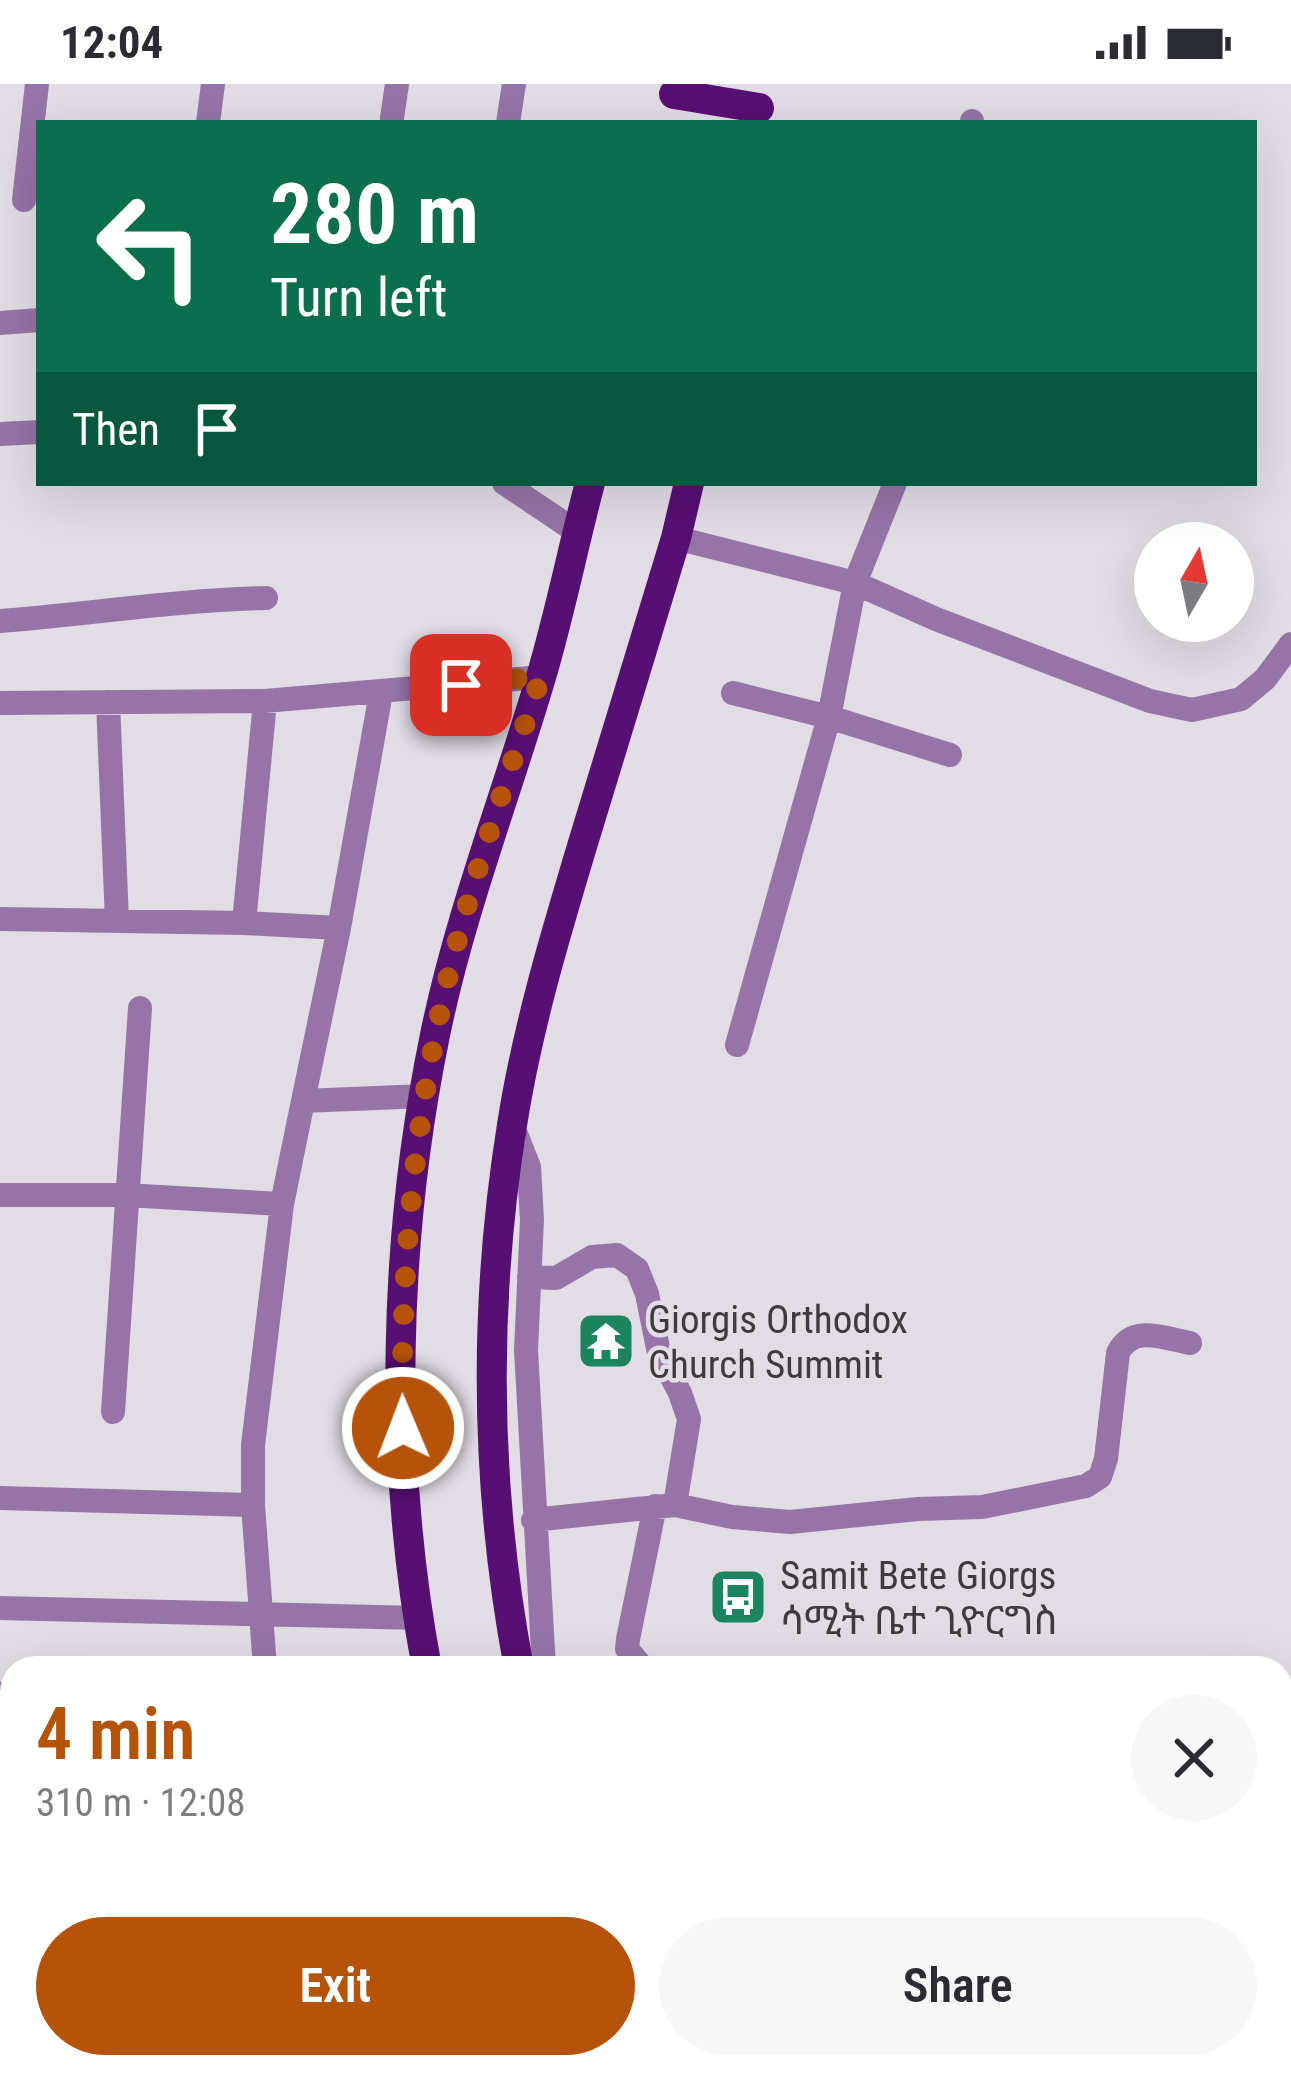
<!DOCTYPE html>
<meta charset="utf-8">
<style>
:root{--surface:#fff;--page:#f7f7f7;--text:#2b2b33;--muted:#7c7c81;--accent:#b45309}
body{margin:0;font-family:"Roboto Condensed","Noto Sans Ethiopic",sans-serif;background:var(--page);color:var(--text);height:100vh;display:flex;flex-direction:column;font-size:45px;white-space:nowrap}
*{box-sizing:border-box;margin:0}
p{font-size:39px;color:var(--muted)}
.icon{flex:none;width:66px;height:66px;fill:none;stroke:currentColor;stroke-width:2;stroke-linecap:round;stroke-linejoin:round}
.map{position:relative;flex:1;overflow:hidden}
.details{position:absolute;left:0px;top:1572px;width:1293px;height:423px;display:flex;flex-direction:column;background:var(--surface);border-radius:36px 36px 0 0;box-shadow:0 12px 48px #0002}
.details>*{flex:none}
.hud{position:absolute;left:36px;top:36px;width:1221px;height:366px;border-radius:0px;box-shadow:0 12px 48px #0002;background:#0b6e4f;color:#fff;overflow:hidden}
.needle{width:78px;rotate:9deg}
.buttons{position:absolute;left:1134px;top:438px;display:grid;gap:24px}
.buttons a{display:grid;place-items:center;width:120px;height:120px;border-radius:50%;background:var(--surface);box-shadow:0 12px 48px #0002;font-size:60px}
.pin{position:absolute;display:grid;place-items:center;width:102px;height:102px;color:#fff;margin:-51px;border-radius:24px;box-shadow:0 6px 18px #0006}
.me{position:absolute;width:132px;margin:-66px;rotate:359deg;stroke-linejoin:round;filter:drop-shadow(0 0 9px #0008)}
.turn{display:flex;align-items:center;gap:42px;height:252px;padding:0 36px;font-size:54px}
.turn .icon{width:156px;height:156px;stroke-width:2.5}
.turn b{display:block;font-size:84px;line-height:102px}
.then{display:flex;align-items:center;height:114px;padding:0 36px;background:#0003;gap:24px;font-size:45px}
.round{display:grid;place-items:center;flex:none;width:126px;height:126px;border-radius:63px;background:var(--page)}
.overview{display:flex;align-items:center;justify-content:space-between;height:204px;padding:0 36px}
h1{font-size:72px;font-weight:600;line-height:90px;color:var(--accent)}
.cta{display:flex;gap:24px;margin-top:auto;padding:24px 36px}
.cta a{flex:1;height:138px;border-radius:72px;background:var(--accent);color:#fff;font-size:48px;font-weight:600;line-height:138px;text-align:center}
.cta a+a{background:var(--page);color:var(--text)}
.status{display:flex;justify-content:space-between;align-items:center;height:84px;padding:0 60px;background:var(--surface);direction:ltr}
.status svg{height:33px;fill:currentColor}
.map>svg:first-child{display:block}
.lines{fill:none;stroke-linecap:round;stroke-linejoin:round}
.minor{stroke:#9674a7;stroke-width:24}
.major{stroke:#580f73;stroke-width:30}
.route{stroke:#b45309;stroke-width:21;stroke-dasharray:0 37.8}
.labels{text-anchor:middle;stroke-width:9;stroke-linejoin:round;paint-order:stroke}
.poi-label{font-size:39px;fill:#3d3b3f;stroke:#e2dce5;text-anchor:start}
</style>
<div class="status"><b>12:04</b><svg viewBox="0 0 49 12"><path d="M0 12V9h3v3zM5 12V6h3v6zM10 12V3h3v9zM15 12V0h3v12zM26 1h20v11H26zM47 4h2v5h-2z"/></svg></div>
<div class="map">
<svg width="1291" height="1993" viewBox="0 0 1291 1993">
<rect width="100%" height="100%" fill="#e2dce5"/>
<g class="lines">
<path class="minor" d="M392 34 397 0
M208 39 213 0
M508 39 514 0
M972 39V37
M24 116 37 0
M0 239 39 236
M0 350 39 348
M504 399 577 448
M676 454 855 499 936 535 1150 617 1192 626 1241 615 1265 595 1291 560
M0 537C89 530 177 516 266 514
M733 609 829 633 950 671
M108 618 117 837
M0 619 265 617 541 593
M0 835 244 839 339 844 303 1017 425 1012
M244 839 265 617
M339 844 381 609
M737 961 829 633 855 499 895 399
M512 1040 529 1083 532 1136 526 1266 544 1584
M0 1111H125L282 1120 303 1017
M529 1193 556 1194 592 1173 617 1171 637 1185 647 1210 659 1269 680 1309 689 1335 675 1421
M113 1328 140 924
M0 1414 253 1421
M533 1436 675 1421 732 1433 790 1438 918 1425 982 1423 1086 1402 1100 1393 1106 1375 1118 1269C1132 1240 1163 1254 1190 1259
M0 1524 418 1534
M265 1584 253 1421V1361L282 1120
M643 1584 627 1565 628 1555 655 1422
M0 1610H12
M1281 1693 1291 1692
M1281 1893 1291 1892
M9 1944H12
M454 1983 491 1987 528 1983
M713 1983 715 1993
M790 1983 791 1993
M1002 1983 1003 1993
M1118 1983 1120 1993
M319 1993 321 1983"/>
<path class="major" d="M674 10 759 24
M427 1584C388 1378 393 1156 435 951 460 829 506 712 541 593 560 529 573 463 590 399
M519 1584C485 1404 483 1222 512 1041 527 945 555 852 583 759 614 657 645 556 676 454L689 399
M491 1983 492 1993
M581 1983 582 1993"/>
</g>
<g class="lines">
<path class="route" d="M403 1344C400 1212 410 1082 435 953 459 830 502 710 541 592L461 601"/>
</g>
<defs>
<symbol id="temple-square" viewBox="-11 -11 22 22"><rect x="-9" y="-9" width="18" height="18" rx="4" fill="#1c8560" stroke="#e2dce5"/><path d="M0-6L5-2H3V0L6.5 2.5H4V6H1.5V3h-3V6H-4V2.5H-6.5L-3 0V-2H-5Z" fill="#fff"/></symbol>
<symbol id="bus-square" viewBox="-11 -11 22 22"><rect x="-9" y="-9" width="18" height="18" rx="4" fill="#1c8560" stroke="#e2dce5"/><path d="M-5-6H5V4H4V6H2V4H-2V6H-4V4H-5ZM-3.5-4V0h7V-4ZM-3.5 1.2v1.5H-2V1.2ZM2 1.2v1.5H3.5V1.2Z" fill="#fff"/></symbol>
</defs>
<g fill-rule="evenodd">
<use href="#temple-square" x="573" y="1224" width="66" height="66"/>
<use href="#bus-square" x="705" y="1480" width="66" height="66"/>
</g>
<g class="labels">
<g class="poi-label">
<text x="648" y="1249">Giorgis Orthodox<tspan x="648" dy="45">Church Summit</tspan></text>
<text x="780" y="1505">Samit Bete Giorgs<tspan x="780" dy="45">ሳሚት ቤተ ጊዮርግስ</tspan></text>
</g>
</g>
</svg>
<div class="buttons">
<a><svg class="needle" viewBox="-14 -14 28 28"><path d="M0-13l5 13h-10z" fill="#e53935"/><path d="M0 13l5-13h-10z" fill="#7c7c81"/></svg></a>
</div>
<div class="pin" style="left:461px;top:601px;background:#d93025"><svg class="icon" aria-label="arrive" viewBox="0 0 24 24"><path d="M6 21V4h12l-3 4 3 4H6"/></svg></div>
<svg class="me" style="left:403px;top:1344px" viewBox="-20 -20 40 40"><circle r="17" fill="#b45309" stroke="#fff" stroke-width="3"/><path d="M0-11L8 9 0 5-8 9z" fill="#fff"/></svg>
<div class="hud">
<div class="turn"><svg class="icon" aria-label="left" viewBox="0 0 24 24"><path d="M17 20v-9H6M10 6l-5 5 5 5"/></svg><div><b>280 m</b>Turn left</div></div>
<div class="then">Then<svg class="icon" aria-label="arrive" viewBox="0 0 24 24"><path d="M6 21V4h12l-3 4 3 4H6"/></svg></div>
</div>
<section class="details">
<div class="overview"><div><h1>4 min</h1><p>310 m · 12:08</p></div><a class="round"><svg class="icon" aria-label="close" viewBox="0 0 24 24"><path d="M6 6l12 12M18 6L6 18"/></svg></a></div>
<div class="cta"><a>Exit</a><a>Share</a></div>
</section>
</div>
